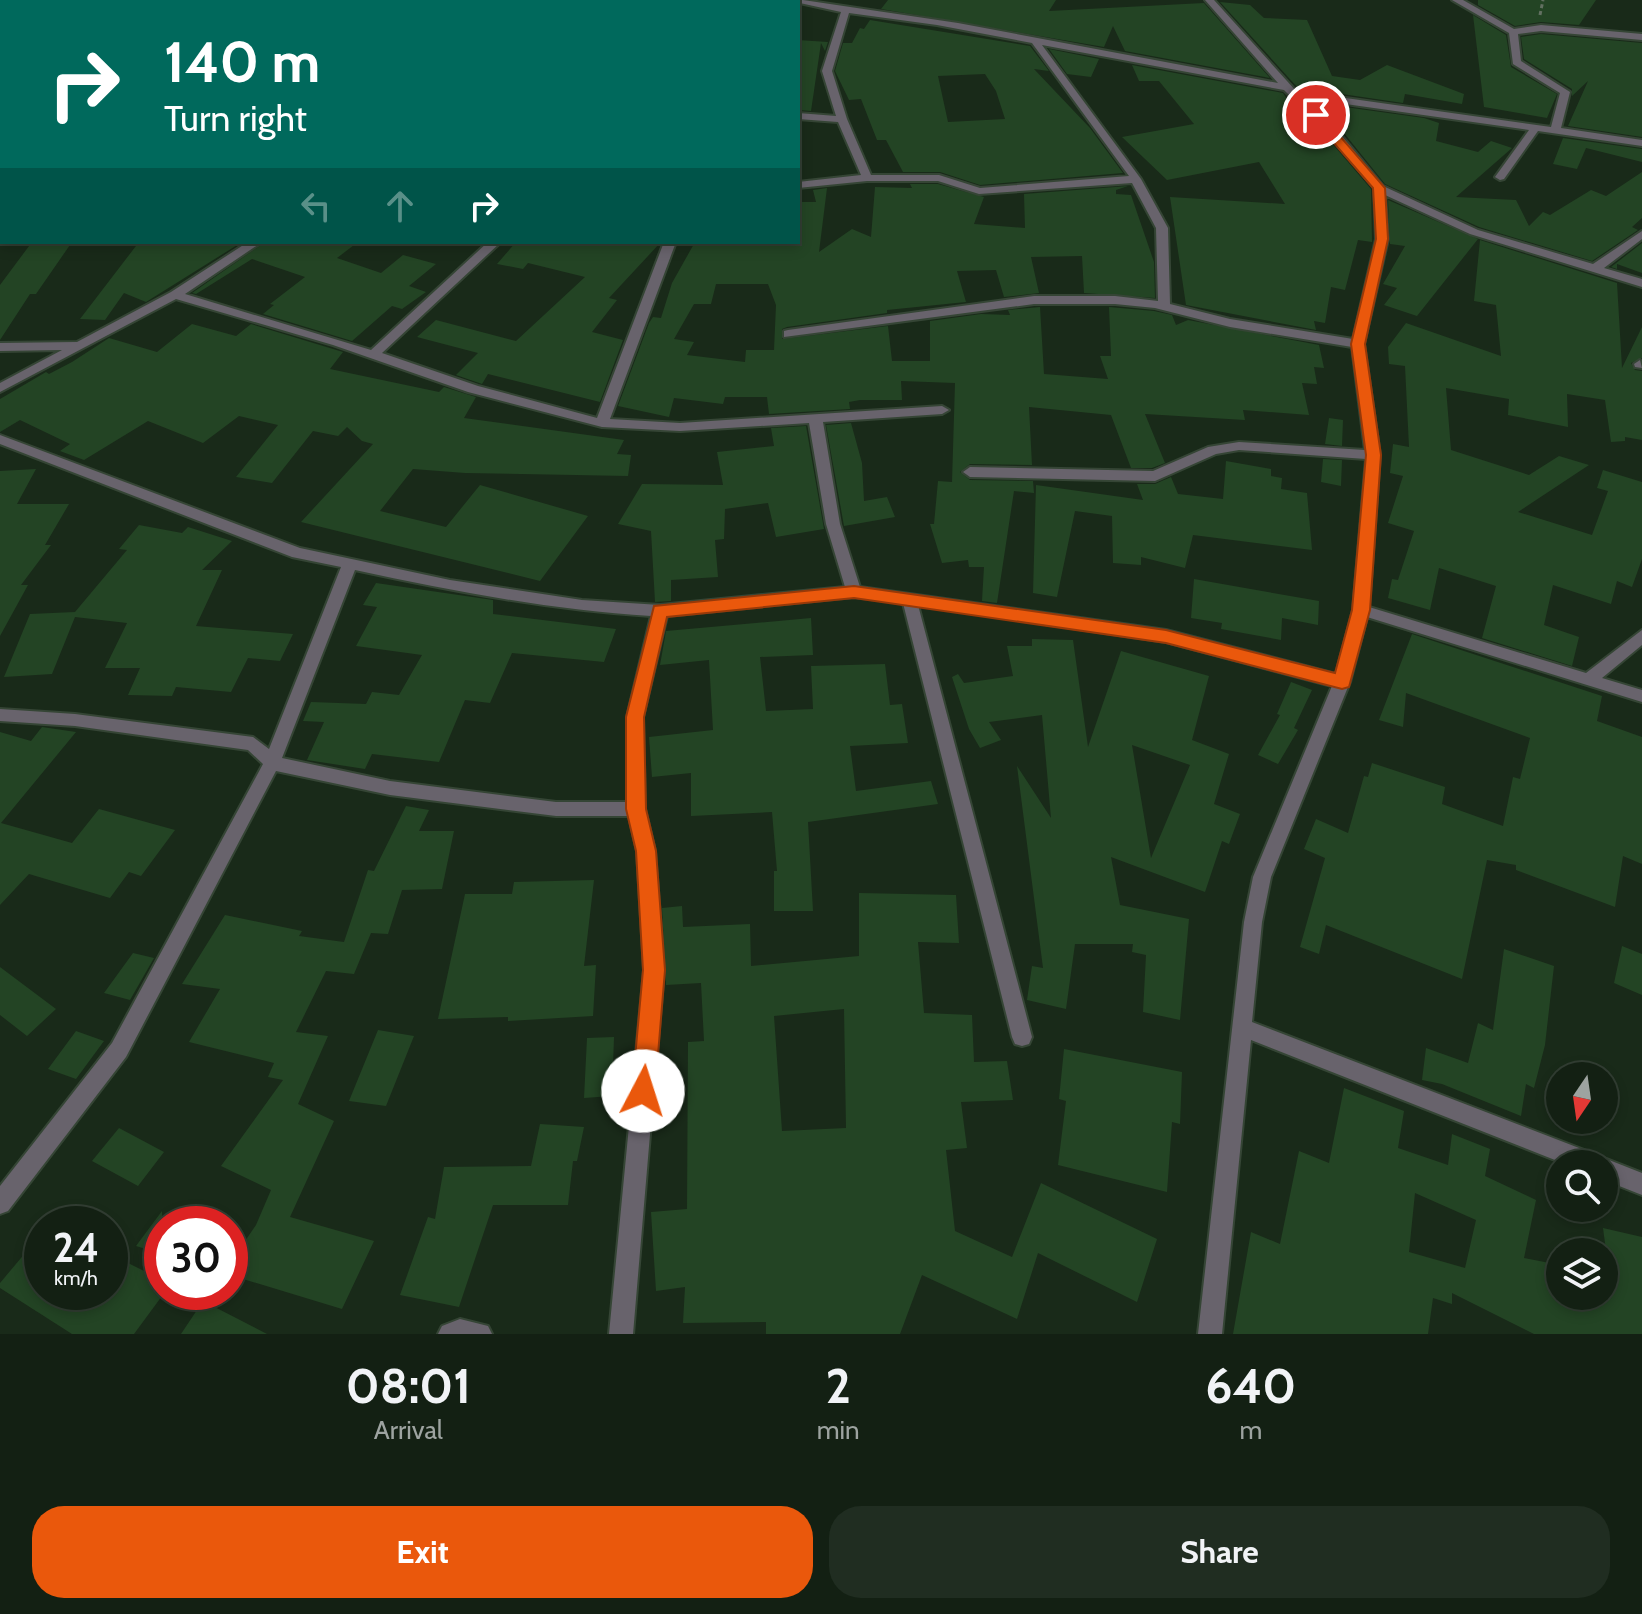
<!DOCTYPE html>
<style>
:root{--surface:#132013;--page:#202d21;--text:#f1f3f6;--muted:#9da3a0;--line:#323e33;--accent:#ea580c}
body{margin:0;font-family:Cabin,sans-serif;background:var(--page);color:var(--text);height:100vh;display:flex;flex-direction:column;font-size:30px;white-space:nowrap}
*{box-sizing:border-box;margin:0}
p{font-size:26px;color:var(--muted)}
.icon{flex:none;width:44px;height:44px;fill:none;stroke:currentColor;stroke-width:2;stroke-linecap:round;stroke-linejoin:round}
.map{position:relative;height:1334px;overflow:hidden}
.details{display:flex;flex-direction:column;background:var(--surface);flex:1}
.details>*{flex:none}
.hud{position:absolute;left:0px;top:0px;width:800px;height:244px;box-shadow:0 4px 12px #0003,0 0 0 2px var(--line);background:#00695c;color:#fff;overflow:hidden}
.needle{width:52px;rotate:193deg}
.tools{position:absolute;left:1546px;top:1062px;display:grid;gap:16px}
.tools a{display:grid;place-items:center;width:72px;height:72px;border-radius:50%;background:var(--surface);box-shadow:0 4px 12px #0003,0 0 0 2px var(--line);font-size:40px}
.speed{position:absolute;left:24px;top:1206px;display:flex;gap:16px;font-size:40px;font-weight:700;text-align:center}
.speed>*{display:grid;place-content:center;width:104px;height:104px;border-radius:50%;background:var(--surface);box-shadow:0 4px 12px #0003,0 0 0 2px var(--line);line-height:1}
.speed small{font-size:20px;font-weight:400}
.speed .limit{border:12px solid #d22;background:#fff;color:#111}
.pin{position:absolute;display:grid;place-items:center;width:68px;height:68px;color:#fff;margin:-34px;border:4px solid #fff;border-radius:50%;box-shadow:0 2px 8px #0007}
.me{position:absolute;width:88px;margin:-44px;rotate:5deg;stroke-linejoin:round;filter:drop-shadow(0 0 6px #0008)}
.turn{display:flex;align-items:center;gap:28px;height:168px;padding:0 32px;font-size:36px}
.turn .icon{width:104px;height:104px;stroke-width:2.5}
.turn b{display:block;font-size:56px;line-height:68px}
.lanes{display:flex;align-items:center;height:76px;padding:0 32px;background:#0003;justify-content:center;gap:40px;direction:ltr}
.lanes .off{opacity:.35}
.eta{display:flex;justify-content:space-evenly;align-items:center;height:136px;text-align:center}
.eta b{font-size:48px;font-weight:700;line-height:56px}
.primary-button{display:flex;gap:16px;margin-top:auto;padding:16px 32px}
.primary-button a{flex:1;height:92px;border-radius:32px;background:var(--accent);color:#fff;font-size:32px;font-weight:700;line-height:92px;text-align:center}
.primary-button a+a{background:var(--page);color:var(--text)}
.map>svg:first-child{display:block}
.building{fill:#234424;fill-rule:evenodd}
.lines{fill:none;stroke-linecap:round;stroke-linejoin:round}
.minor-casing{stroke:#354535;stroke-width:4}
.path{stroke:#627061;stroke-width:3;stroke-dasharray:4 3;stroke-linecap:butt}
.minor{fill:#68636c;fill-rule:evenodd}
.route{fill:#ea580c;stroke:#983908;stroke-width:2}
</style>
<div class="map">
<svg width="1642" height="1334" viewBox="0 0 1642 1334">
<rect width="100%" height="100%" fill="#192a19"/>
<path class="building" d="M888 0H1056L1049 11 1204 3 1270 78 1125 51 1113 26 1104 47 881 9Z
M1478 0H1596L1579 25 1541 22 1515 26 1478 5Z
M1220 2 1250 5 1264 18 1307 20 1332 76 1360 80 1387 65 1464 94 1462 104 1405 94 1403 103 1335 93 1333 86 1312 90 1298 88Z
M1473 15 1506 35 1511 67 1557 94 1547 118 1484 107Z
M870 20 1030 46 1049 71 1034 69 1090 128 1123 173 980 185 940 172H903L886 140H877L861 99 849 100 835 71 843 43H852L860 28 864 29ZM985 74 996 91 1005 119 948 122 938 76Z
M1541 34 1642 43V137L1568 126 1588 81 1572 96V89L1524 59 1521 37Z
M798 40 828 42 825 51 821 43 811 111 798 110Z
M1049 49 1099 59 1091 77 1067 74Z
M1132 65 1283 93 1311 135 1324 134 1371 189 1372 242 1358 240 1345 290 1331 287 1325 323 1314 321 1316 330 1186 305 1170 197 1285 204 1259 162 1167 180 1122 137 1194 124 1159 81H1139Z
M1338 106 1424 118 1439 123 1436 141 1478 152 1491 141 1512 148 1456 197 1516 200 1529 226 1543 212 1550 215 1591 190 1606 196 1642 172V218L1632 227 1638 230 1592 261 1479 227 1385 184 1344 133Z
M1563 138 1642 149V162L1586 148 1577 169 1553 164Z
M910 184H938L984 197 974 224 1025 228 1024 194 1128 186 1116 190V194L1131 195 1154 262 1155 298 1084 293 1082 256 1031 257 1039 293 1004 297 996 270 957 271 966 302 887 310V313L787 327 782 329V339L888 326 892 361H930V321L981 314 1010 315 1008 310 1040 307 1044 374 1108 379 1100 356H1111L1109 307 1154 311 1172 315 1176 325 1188 320 1319 345 1324 368 1314 367 1317 384 1302 383 1309 415 1243 410 1245 420 1145 414 1165 463 1152 468H1131L1111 415 1029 407 1032 465 970 464 960 472 970 480 1033 481 1034 493 1014 491 997 603 982 601 984 567H969L968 560 942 563 930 524H934L938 481 952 482 955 383 901 381 902 400H860L849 402 850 409 769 414 767 397H725L723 404 674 398 669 417 618 406 649 323 653 317 661 318 672 283 695 242H798L801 202H816L813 190 827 188 819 252 852 229 871 237 875 187 912 188ZM716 284H768L776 305 774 350H746L745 362 687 355 694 342 674 339 694 304H711Z
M1388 200 1478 239 1417 316 1384 305 1397 288 1383 284 1405 246 1390 244Z
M1480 240 1617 283 1622 368 1642 327V358L1631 363 1635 370 1642 371V440L1625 437V441L1611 442 1605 400 1567 394 1568 427 1508 415 1509 399 1446 388 1451 450 1529 475 1559 456 1589 465 1518 512 1592 535 1608 491 1597 488 1603 470 1642 482V559L1632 587 1617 581 1611 604 1553 585 1544 625 1579 637 1572 666 1482 638 1496 586 1439 568 1430 610 1388 598 1392 579 1398 580 1414 531 1388 523 1403 476 1390 473 1393 444 1409 447 1405 366 1389 364 1388 347 1406 323 1501 356 1496 305 1474 301Z
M32 242H72L36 294H30L0 340V285Z
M139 242H242L146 302 124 293 105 320 80 319Z
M265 242H358L337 258 381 273 403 255 436 264 409 286 426 292 402 309 392 306 352 341 263 314 274 305 270 304 305 277 252 259 196 294 192 293Z
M516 242H661L609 298 617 300 592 332 623 340 600 402 488 374 482 384 456 375 478 353 417 337 436 320 516 341 585 277 528 263 523 269 497 264Z
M1642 243V273L1617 264V269L1611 267Z
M192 324 236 336 251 324 343 352 330 369 439 392 444 387 476 397 464 418 624 440 617 454 631 455 628 476 465 473 413 469 380 511 446 527 480 485 588 516 540 581 301 522 373 444 362 441 347 427 338 436 313 431 272 483 236 477 278 425 239 416 203 443 148 421 84 460 60 451 70 444 20 420 0 432V399L46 372 49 374 72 362 109 338 157 352Z
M1329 418 1343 420 1342 446 1325 444Z
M851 423 862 463 864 501 887 497 895 517 844 526 826 425Z
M806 426 824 529 776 537 768 503 725 509 724 539 715 540 718 577 671 580V601L655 602 651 531 618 524 642 484 723 485 717 452 774 446 771 428Z
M1323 459 1342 460 1341 486 1321 482Z
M1226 461 1271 469V476L1282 478 1281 489 1307 493 1312 550 1193 535 1185 568 1141 557V565L1113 563 1112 516 1075 511 1057 597 1033 593 1036 485 1143 500 1137 484H1155L1171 477 1178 494 1223 499Z
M36 469 17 504H69L45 545H51L21 585H28L0 636V471Z
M139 525 182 533 188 527 232 541 202 570H222L196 626 293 634 280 661 248 658 231 692 176 687 172 696 128 695 140 668H105L127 623 75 617 52 674 4 677 30 614 75 612 127 550 119 549Z
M1194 579 1319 601 1318 625 1282 618 1281 640 1221 629 1222 623 1191 618Z
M376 583 493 600V614L616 629 604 662 512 653 490 703 465 700 439 762 372 754 365 769 307 760 324 722 303 721 311 702 366 704 372 692 399 695 422 655 356 646 377 607 363 605Z
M811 618 813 655 760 657 766 711 813 709 811 666 885 664 890 705 902 704 908 743 850 746 856 791 931 781 938 804 808 822 813 911H774V871H777L772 812 691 816V773L652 777 649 737 713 730 709 660 660 665 666 631Z
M1412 634 1602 696 1597 721 1642 737V864L1623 856 1615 907 1516 870V865L1487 860 1462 979 1326 925 1319 954 1300 947 1325 858 1304 849 1316 819 1348 833 1364 776 1368 777 1372 763 1445 787 1442 804 1503 826 1513 777 1520 779 1530 738 1406 693 1403 727 1379 720Z
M1032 639 1073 640 1088 747 1121 651 1209 676 1192 740 1229 754 1214 804 1240 814 1229 844 1222 841 1205 892 1111 857 1120 905 1189 919 1180 1020 1143 1012 1146 955 1132 952 1133 944H1075L1066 1009 1027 1000 1032 966 1043 968 1017 766 1051 818 1042 715 989 722 1001 740 980 748 969 729 952 677 958 674 964 683 1013 676 1007 646H1032ZM1132 745 1190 765 1151 858Z
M1291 682 1312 690 1294 728 1298 730 1278 764 1258 755 1280 715 1277 714Z
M42 727 76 732 1 823 72 843 99 809 175 830 141 876 129 872 110 898 29 874 0 905V732L31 741Z
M406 806 429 810 419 831H454L442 889 402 890 388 934 371 933 354 974 326 971 296 1032 328 1036 298 1104 334 1121 290 1217 374 1241 342 1309 230 1275V1263L256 1225 271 1190 221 1166 283 1080 268 1077 274 1063 189 1042 220 989 182 984 225 915 302 931 299 936 344 942 368 870 374 871Z
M594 880 584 966 596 965 593 1016 508 1021V1017L438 1019 465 894H512L514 882Z
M859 893 956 895 959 943 918 942 924 1013 972 1015 974 1062 1007 1061 1013 1100 961 1102 967 1148 946 1150 955 1231 1012 1257 1041 1183 1157 1239 1137 1302 1038 1253 1017 1319 922 1275 900 1334H766V1322L683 1323 685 1287 656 1291 651 1212 687 1209 688 1042 704 1041 701 983 666 985 662 908 682 906 683 927 750 924 751 966 859 956ZM844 1009 846 1128 782 1131 774 1016Z
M1622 946 1642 954V995L1614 983Z
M1504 949 1554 966 1545 1045 1534 1088 1526 1084 1521 1116 1442 1084 1422 1080 1426 1048 1468 1063 1478 1023 1493 1030Z
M133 953 154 958 130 1000 104 993Z
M0 967 56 1009 27 1036 0 1015Z
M378 1030 414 1036 386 1106 349 1101Z
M76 1031 104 1041 76 1079 48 1069Z
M614 1037 612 1096 584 1098 587 1038Z
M1064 1049 1182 1072 1180 1124 1172 1122 1167 1192 1058 1165 1066 1101 1059 1099Z
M1344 1088 1404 1111 1398 1148 1448 1165 1452 1134 1490 1149 1485 1176 1536 1200 1524 1258 1560 1265V1296H1612L1603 1228 1642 1237V1334H1534L1452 1293V1304L1433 1298 1428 1334H1233L1251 1232 1280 1244 1299 1151 1329 1163ZM1415 1193 1476 1220 1465 1268 1409 1252Z
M540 1124 584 1127 577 1161H573L568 1205H493L459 1307 400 1295 428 1217 435 1219 444 1167 531 1166Z
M119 1128 164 1152 138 1186 92 1161Z
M162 1211V1254L136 1246Z
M42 1233V1292H110L128 1263 162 1280V1296L134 1334H72L0 1288V1283Z
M203 1301 267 1334H181Z"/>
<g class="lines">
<defs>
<path id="minor" d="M512 0H528L529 2H513Z
M786 0H803L958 23 1278 83 1205 0H1214L1296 91 1551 127 1560 93 1513 64 1509 33 1452 0H1463L1514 29 1541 25 1642 34V40L1541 31 1518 34 1521 61 1570 92 1561 128 1642 140V146L1538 131 1504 179 1500 180 1495 177 1529 130 1303 98 1341 135 1383 186 1478 230 1593 264 1642 231V239L1604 268 1642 279V287L1470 234 1385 195 1388 239 1364 344 1380 455 1369 607 1586 673 1642 630V645L1602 678 1642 690V702L1367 617 1350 682 1271 877 1262 922 1252 1022 1592 1153 1601 1160 1604 1158 1642 1173V1195L1604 1180V1164H1565L1251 1040 1222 1334H1198L1244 922 1253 877 1332 686 1166 642 918 605 1032 1037 1029 1044 1022 1046 1015 1044 1012 1037 903 603 854 597 667 616 643 717 645 809 655 851 664 970 633 1334H609L644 970 637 851 629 816H556L390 795 276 771 126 1057 8 1211 0 1214V1186L112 1043 263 764 248 750 75 726 0 721V709L75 714 253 737 269 749 341 567 292 557 0 444V435L300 548 450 580 582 600 660 605 845 587 826 524 809 423 680 431 602 427 468 392 333 345 176 299 0 392V383L62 350 0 351V343L77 342 171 292 248 242H262L185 294 371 350 488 242H501L382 353 478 386 597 418 664 242H676L610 419 680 423 942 406 949 410 942 414 823 422 840 524 860 587 1166 630 1336 674 1353 610 1366 459 1239 450 1216 454 1155 481 970 477 963 472 970 467 1153 471 1208 447 1239 442 1365 450 1352 347 1230 327 1155 308 1115 304H1034L784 337V331L788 330 1034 296H1115L1158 301 1156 228 1132 183 979 194 938 181H867L798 188V182L861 175 838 122 798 119V113L836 116 822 71 841 12ZM849 13 937 25 1032 43 1129 176 980 188 939 175H871L847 119 832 71ZM1042 45 1284 90 1333 139 1374 188 1376 239 1353 339 1230 319 1170 304 1168 228 1141 179ZM355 570C453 591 551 610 651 616L627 717V802H556L390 781 282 758Z
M0 28H2V34H0Z
M0 94 2 95V101L0 100Z
M0 128H2L0 135Z
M0 214H2V220H0Z
M1640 360 1642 368 1635 367 1634 364Z
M460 1319 488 1326 492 1334H438L442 1326Z"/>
</defs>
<use href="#minor" class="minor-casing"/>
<path class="path" d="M1540 15 1543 0"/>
<use href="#minor" class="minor"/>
</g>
<path class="route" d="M1312 113H1320L1385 188 1388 239 1365 344 1381 455 1370 610 1349 687 1342 689 1166 643 854 598 667 617 644 717 646 809 656 851 665 970 655 1091 651 1099 643 1102 635 1099 632 1091 643 970 636 851 626 809V717L654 606 854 586 1166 630 1335 673 1352 610 1366 455 1351 344 1376 239 1373 188 1312 118Z"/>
</svg>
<div class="tools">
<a><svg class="needle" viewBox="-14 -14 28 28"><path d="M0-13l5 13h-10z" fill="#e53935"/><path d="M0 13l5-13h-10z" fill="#9da3a0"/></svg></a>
<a><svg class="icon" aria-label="search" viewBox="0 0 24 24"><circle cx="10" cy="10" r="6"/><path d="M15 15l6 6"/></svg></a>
<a><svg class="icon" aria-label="layers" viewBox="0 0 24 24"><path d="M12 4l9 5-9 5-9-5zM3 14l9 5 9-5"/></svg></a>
</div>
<div class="speed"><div>24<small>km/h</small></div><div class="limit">30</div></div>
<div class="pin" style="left:1316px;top:115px;background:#d93025"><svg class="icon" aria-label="arrive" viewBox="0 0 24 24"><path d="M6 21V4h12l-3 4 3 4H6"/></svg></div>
<svg class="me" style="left:643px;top:1091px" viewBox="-20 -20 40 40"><circle r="19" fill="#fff"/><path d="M0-13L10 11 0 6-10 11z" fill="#ea580c"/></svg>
<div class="hud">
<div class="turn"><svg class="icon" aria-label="right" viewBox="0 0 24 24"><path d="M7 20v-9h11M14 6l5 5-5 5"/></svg><div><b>140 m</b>Turn right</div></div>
<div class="lanes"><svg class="icon off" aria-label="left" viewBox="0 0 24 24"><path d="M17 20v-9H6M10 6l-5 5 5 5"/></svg><svg class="icon off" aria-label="ahead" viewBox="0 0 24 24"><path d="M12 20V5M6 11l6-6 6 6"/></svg><svg class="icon" aria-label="right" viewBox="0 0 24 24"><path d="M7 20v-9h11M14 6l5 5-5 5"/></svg></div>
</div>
</div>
<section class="details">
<div class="eta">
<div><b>08:01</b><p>Arrival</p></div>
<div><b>2</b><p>min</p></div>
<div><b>640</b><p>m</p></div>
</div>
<div class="primary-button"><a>Exit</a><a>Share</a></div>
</section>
